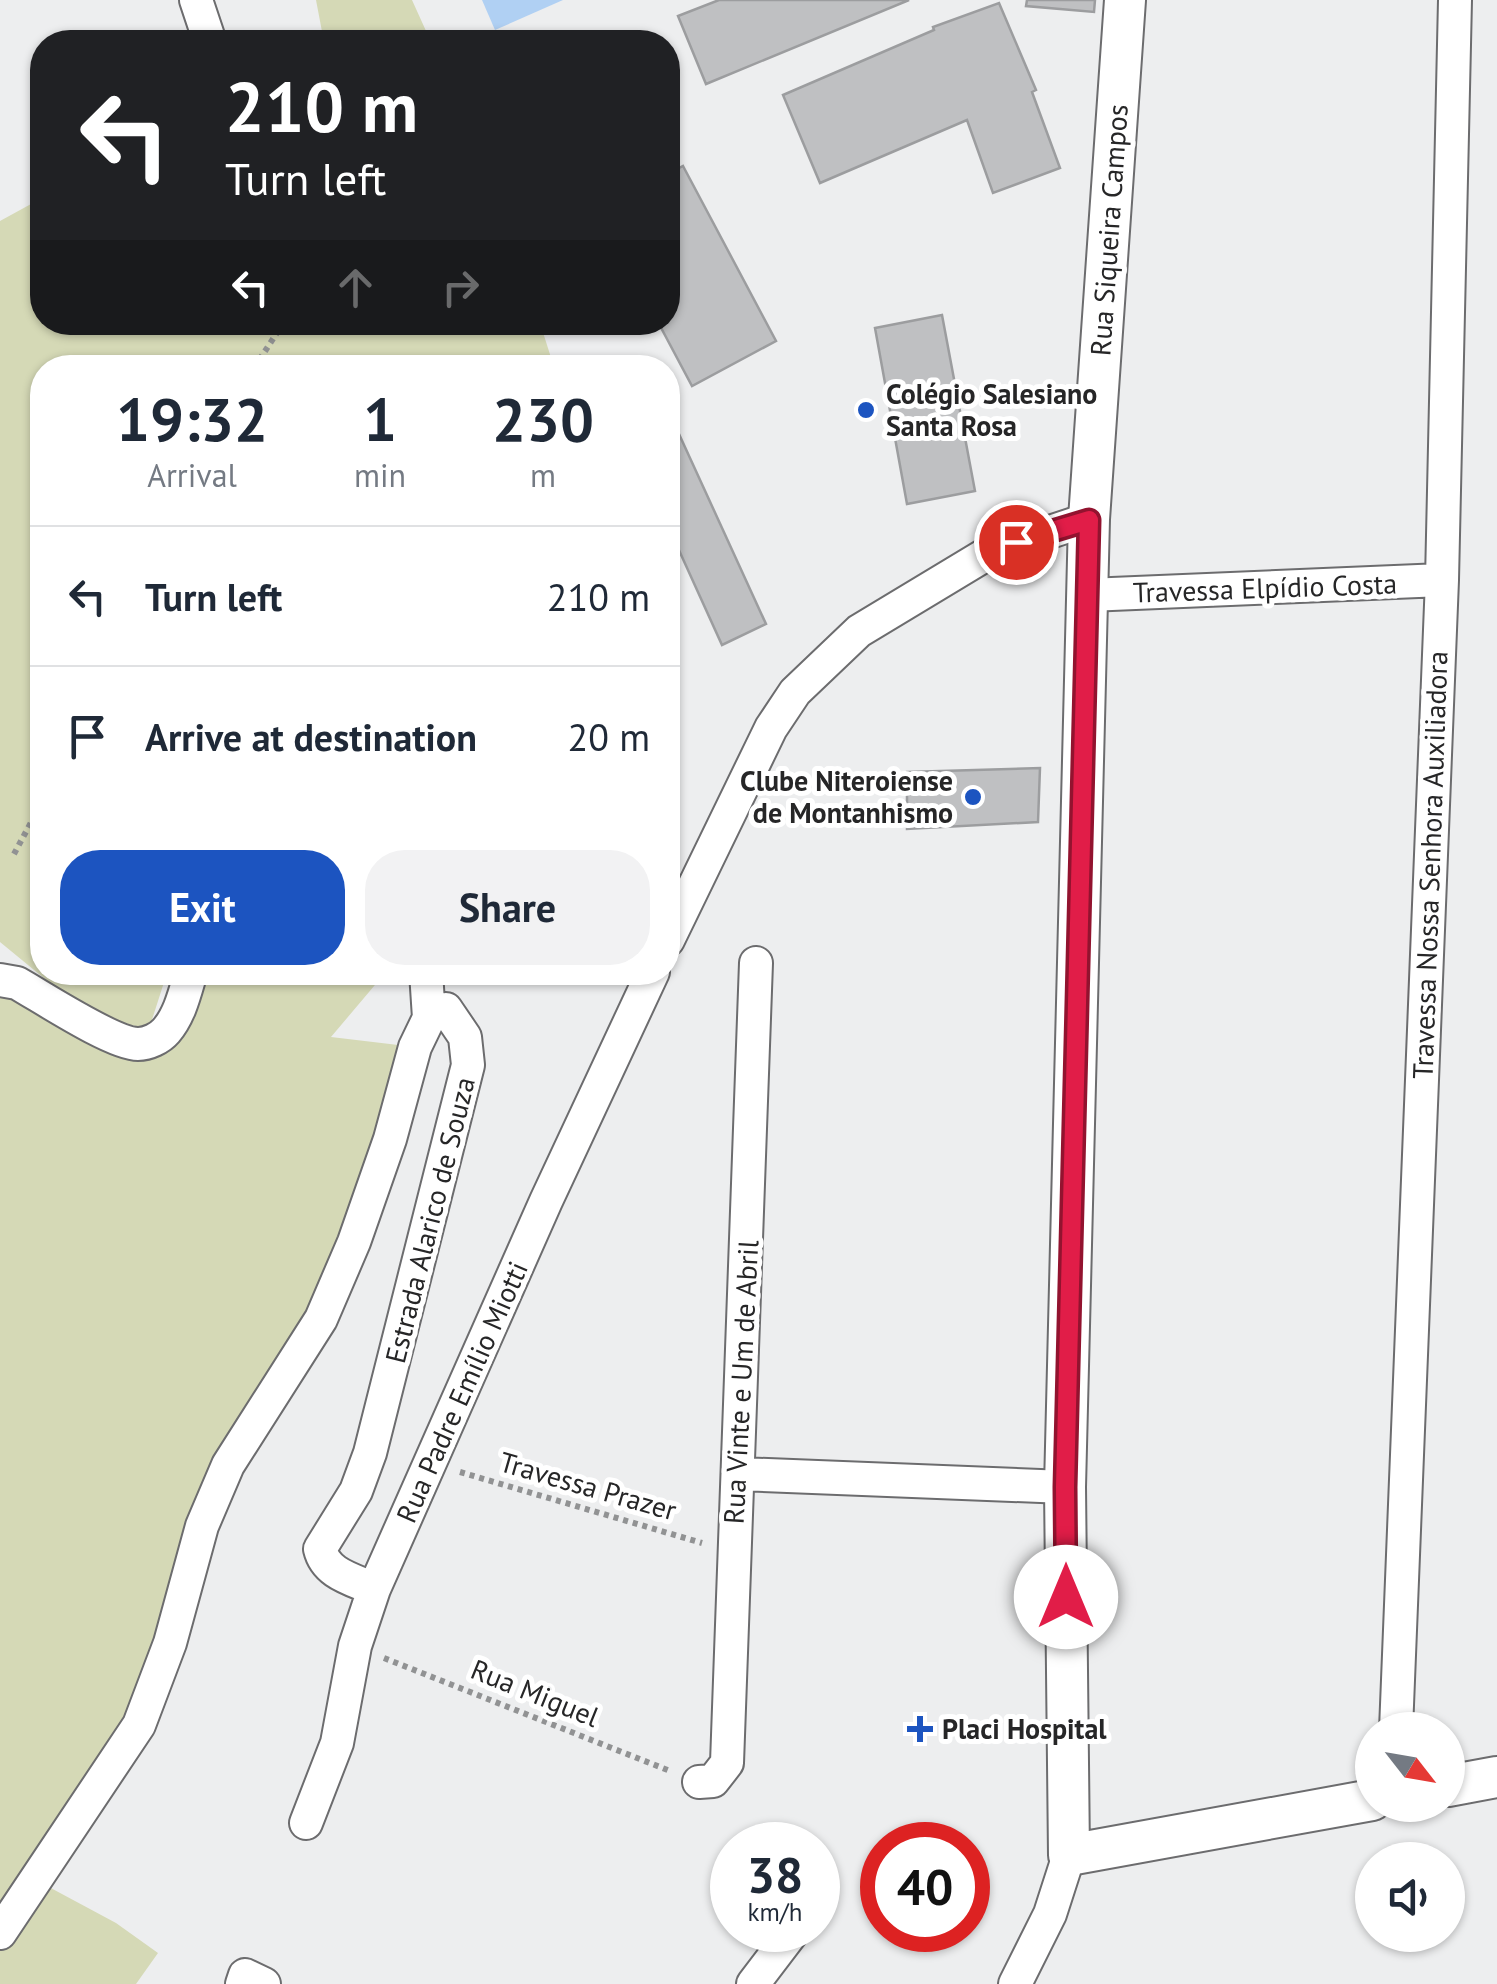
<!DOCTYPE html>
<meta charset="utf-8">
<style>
:root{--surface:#fff;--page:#f2f2f3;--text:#1f2937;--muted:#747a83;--line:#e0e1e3;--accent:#1c54c0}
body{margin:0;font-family:"PT Sans",sans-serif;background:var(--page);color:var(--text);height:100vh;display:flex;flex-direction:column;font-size:38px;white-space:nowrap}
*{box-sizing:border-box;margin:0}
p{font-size:32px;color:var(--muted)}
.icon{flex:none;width:55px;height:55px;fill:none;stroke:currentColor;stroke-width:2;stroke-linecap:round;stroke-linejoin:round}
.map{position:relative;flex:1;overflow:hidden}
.side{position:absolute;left:30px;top:355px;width:650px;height:630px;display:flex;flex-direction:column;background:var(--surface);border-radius:40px;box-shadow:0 2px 8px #0004}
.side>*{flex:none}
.top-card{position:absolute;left:30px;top:30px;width:650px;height:305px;border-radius:40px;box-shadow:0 2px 8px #0004;background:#202124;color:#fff;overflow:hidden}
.needle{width:65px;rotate:121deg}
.controls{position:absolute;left:1355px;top:1712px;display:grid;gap:20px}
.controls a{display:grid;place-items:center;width:110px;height:110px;border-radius:50%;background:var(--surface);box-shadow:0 2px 8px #0004;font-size:50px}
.speed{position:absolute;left:710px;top:1822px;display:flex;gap:20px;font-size:50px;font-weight:700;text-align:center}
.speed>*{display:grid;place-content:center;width:130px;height:130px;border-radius:50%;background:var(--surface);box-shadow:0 2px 8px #0004;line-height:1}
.speed small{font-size:25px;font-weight:400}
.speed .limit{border:15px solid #d22;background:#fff;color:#111}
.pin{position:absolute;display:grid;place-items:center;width:85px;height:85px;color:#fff;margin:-42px;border:5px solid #fff;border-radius:50%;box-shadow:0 2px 10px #0007}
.me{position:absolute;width:110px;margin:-55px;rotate:0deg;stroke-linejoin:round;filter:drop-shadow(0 0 8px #0008)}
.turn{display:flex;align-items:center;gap:35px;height:210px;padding:0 30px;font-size:45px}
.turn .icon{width:130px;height:130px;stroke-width:2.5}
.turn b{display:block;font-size:70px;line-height:85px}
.lanes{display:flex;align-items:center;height:95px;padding:0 30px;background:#0003;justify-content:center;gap:50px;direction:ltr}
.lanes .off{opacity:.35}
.eta{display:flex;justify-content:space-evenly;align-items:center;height:170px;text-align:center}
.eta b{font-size:60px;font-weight:700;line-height:70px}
.primary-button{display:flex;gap:20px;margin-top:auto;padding:20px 30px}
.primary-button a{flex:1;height:115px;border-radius:40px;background:var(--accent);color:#fff;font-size:40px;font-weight:700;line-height:115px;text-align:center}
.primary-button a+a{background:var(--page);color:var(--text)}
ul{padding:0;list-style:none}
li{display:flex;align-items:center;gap:30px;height:140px;padding:0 30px;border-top:2px solid var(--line)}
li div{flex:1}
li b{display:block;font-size:38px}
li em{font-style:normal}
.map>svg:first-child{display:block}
.green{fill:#d5d9b6}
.water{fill:#b0d0f3}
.building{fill:#bfc0c2;stroke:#9c9d9f;stroke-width:2.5}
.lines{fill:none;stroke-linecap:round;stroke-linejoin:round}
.minor-casing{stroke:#6c6c6e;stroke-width:36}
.tertiary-casing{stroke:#6c6c6e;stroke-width:44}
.path{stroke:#919293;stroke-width:6;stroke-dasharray:5 5;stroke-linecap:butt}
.minor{stroke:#fff;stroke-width:32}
.tertiary{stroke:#fff;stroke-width:40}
.route-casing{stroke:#92132f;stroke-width:25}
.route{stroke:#e11d48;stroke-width:18}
.poi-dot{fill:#1c54c0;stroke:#fff;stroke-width:4}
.labels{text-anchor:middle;stroke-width:10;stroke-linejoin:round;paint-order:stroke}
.street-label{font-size:28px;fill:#262627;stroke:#fff}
.poi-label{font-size:28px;font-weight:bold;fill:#262627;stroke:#fff;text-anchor:start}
</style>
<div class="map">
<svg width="1497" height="1984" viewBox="0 0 1497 1984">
<rect width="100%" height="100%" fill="#edeeef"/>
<path class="green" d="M316 0H412L431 42H324Z
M42 198V322L540 323 554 367 42 368V972L167 973 149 1029 90 1016 0 942V221Z
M191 973H422L413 977 380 979 331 1037 415 1047 390 1139 259 1419 170 1643 34 1879 116 1923 158 1953 136 1984H0V980L137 1045Z"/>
<path class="water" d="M482 0H563L495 30Z"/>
<path class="building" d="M719 0H909L706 84 678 16Z
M1027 0H1095L1094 12 1026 6Z
M999 3 1036 90 1032 92 1060 168 993 193 967 120 820 183 783 95 934 30 933 27Z
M683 166 776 341 692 386 658 322H668V174Z
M942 315 975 491 907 504 875 328Z
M668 410 766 624 722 645 668 526Z
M1040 768 1038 822 907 829V772Z"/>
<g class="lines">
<defs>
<path id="minor" d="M196 0 210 42
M1088 595 1442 580
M668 940 771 728 795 692 859 631 990 552 1089 519
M426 972 429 1018
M0 980 17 983C42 997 113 1044 138 1044 148 1044 160 1038 166 1031 180 1015 185 992 191 972
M740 1474 1065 1487
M1396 1730 1442 580 1455 0
M699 1782 713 1781 727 1763 756 963
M306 1823 337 1743 355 1646 374 1589 546 1201 653 972
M0 1933 139 1725 170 1643 202 1526 228 1465 321 1319 354 1242 390 1139 415 1047 429 1018 446 1009 465 1037 468 1065 370 1453 356 1491 320 1549C326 1574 352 1579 374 1589
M242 1984 245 1975 264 1984
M753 1984 794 1930
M1015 1984 1050 1914 1069 1855"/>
<path id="tertiary" d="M1125 0 1089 519 1065 1487 1069 1855 1372 1800
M1448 1786 1497 1777"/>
</defs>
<use href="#minor" class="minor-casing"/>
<use href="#tertiary" class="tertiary-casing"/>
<path class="path" d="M254 368 284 322
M14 854 42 802
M460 1472 702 1543
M384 1658 670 1771"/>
<use href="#minor" class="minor"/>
<use href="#tertiary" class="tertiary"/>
</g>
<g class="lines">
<defs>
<path id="route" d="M1016 542 1089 520 1065 1487 1066 1597"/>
</defs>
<use href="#route" class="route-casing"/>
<use href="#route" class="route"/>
</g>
<g class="poi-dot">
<circle cx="866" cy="410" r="10"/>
<circle cx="973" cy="797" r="10"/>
<path d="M915 1714h10v10h10v10h-10v10h-10v-10h-10v-10h10z"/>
</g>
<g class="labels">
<g class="street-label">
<text transform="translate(1109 230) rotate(-86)" y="10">Rua Siqueira Campos</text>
<text transform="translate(1265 588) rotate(-2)" y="10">Travessa Elpídio Costa</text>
<text transform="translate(1430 865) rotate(-88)" y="10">Travessa Nossa Senhora Auxiliadora</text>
<text transform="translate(430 1220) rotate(-76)" y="10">Estrada Alarico de Souza</text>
<text transform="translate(741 1382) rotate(-87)" y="10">Rua Vinte e Um de Abril</text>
<text transform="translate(462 1392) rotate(-66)" y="10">Rua Padre Emílio Miotti</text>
<text transform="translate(588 1486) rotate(16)" y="10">Travessa Prazer</text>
<text transform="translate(535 1693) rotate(22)" y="10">Rua Miguel</text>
</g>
<g class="poi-label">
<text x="886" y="404">Colégio Salesiano<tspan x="886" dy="32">Santa Rosa</tspan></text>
<text x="953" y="791" text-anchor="end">Clube Niteroiense<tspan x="953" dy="32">de Montanhismo</tspan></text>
<text x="942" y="1739">Placi Hospital</text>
</g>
</g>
</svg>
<div class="controls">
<a><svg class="needle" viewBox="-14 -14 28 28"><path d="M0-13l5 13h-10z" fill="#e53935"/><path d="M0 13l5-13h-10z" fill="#747a83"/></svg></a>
<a><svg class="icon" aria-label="sound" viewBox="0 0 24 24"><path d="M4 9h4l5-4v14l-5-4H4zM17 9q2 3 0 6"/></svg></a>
</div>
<div class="speed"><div>38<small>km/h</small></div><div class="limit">40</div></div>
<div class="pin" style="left:1016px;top:542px;background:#d93025"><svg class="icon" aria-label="arrive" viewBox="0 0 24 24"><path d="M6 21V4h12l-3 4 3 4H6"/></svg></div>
<svg class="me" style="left:1066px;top:1597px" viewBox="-20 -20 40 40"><circle r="19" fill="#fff"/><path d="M0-13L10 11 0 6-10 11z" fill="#e11d48"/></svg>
<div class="top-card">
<div class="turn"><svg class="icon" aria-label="left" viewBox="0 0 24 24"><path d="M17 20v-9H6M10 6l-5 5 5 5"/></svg><div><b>210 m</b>Turn left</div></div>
<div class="lanes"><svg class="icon" aria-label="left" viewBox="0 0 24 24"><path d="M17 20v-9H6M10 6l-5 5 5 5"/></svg><svg class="icon off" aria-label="ahead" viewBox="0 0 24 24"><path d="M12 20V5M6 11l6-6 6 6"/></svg><svg class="icon off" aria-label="right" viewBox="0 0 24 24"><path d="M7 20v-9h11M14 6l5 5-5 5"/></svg></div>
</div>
<section class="side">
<div class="eta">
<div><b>19:32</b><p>Arrival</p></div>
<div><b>1</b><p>min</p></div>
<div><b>230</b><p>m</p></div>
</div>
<ul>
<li><svg class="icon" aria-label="left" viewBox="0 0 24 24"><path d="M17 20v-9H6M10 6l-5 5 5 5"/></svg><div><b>Turn left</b></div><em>210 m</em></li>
<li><svg class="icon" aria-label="arrive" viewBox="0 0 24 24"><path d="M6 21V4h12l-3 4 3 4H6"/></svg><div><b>Arrive at destination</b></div><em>20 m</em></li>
</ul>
<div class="primary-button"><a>Exit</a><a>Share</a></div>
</section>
</div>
